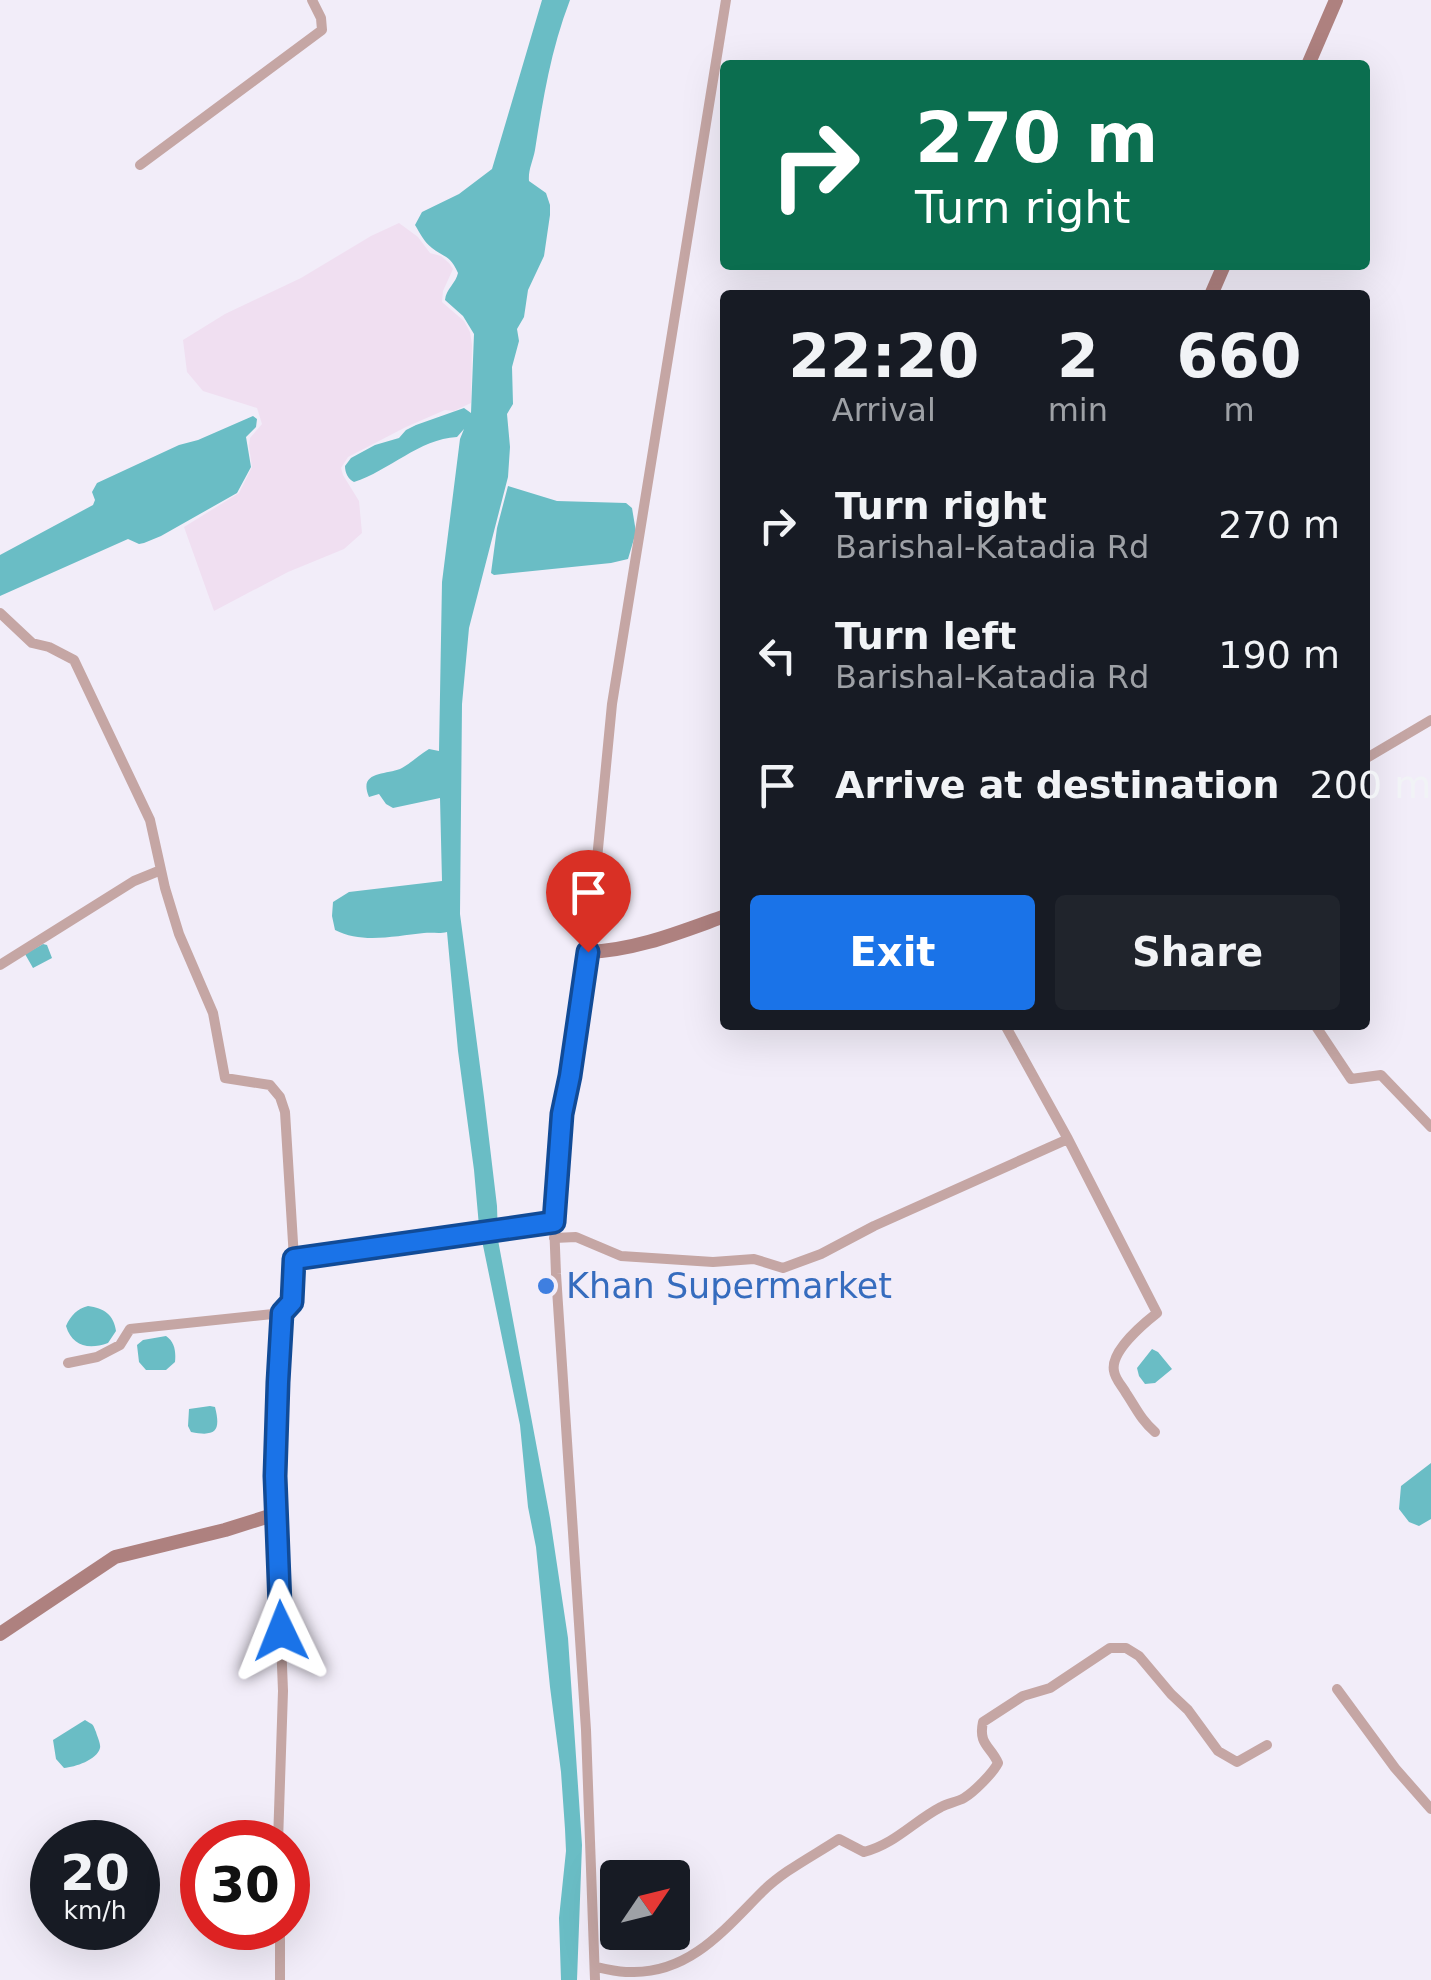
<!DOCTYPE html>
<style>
:root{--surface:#171b24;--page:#20242c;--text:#f1f3f6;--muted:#9ea1a6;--accent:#1a73e8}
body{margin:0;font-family:"DejaVu Sans",sans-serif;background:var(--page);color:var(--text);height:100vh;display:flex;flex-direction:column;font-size:38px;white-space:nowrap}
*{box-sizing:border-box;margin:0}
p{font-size:32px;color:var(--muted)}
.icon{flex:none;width:55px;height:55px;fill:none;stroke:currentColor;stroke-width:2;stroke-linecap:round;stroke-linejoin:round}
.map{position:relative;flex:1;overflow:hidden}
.drawer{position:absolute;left:720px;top:290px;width:650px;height:740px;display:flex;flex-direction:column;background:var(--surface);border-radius:10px;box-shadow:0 10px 40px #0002}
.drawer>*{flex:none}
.top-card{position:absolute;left:720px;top:60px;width:650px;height:210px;border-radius:10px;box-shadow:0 10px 40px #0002;background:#0b6e4f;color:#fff;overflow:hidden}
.needle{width:65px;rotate:55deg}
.controls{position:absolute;left:600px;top:1860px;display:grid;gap:20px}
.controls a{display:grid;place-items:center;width:90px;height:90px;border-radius:10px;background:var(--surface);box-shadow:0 10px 40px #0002;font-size:50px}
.speed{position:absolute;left:30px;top:1820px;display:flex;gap:20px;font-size:50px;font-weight:700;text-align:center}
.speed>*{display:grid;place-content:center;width:130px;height:130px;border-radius:50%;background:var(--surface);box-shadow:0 10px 40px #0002;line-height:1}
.speed small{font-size:25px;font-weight:400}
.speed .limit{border:15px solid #d22;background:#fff;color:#111}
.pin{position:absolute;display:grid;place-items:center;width:85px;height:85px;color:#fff;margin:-102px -42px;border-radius:50% 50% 50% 0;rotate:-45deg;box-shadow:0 0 10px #0007}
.pin .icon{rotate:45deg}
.me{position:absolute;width:110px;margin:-55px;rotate:358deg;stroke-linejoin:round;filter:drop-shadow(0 0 8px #0008)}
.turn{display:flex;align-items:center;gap:35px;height:210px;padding:0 30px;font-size:45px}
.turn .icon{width:130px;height:130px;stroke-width:2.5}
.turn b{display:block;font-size:70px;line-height:85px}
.eta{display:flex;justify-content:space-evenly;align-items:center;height:170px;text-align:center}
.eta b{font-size:60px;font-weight:600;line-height:70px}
.action{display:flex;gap:20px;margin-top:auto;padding:20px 30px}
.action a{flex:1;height:115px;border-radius:10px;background:var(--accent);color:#fff;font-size:40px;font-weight:600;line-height:115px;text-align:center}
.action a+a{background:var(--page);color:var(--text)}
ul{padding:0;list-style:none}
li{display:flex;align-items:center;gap:30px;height:130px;padding:0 30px}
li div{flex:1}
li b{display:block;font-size:38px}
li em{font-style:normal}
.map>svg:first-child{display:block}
.industrial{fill:#f0dff1}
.water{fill:#6abdc5}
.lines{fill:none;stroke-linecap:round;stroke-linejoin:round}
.minor{stroke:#c5a6a4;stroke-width:10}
.secondary{stroke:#ae817f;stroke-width:14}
.route-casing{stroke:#114b97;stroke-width:25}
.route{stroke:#1a73e8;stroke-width:18}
.shop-dot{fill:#3f7fe0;stroke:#f2edf9;stroke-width:4}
.labels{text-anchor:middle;stroke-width:10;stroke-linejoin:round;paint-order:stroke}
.shop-label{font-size:35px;fill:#366cbe;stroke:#f2edf9;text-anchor:start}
</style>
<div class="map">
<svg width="1431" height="1980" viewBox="0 0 1431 1980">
<rect width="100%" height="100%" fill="#f2edf9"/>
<path class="industrial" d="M399 223 418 237 430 253 441 256 449 263 453 269 443 291 442 302 464 321 470 332 472 345 471 403 454 411 445 410 406 427 348 457 341 468 343 475 359 501 362 533 344 549 288 572 214 611 184 527 239 493 252 467 249 446 250 438 262 424 257 408 203 391 187 372 183 340 225 314 301 278 371 236Z"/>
<path class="water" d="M542 0H570C551 49 543 99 535 150 533 161 528 170 529 181L546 193 550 205V215L544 256 528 290 524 317 517 329 519 341 512 367 513 404 507 414 510 447 508 477 469 628 462 704 460 914 484 1097 497 1206 498 1240 550 1518 568 1638 582 1845 577 1980H561L559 1918 566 1851 565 1829 561 1772 550 1687 536 1547 528 1507 520 1425 479 1226 474 1170 458 1051 447 932C439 934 433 932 424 933 394 936 362 944 335 930L332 916 333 902 349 892 442 881 440 798 393 808 386 804 379 794 369 797C358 771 385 775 400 769 410 764 419 755 429 749L439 751 442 582 460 439 464 429 457 437C419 439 389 471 354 482 348 479 345 473 345 466L351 458 375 445 399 438 406 430 416 425 464 408 471 413 474 334 463 316 445 300C446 289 456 283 458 273 450 255 445 258 432 248 424 242 420 233 415 225L422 212 459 194 492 169Z
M253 416 257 419 256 427 246 437 251 467 237 493 161 536 144 543 139 544 128 539 0 596V555L93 505 95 500 92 492 97 483 179 445 198 440Z
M508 486 557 501 626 503 632 508 636 532 628 559 611 563 494 575 491 573 497 528Z
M43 944 47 945 52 958 33 968 25 954Z
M88 1306C104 1308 114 1315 116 1331L108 1343C88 1350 72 1346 66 1326 71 1315 77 1309 88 1306Z
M166 1336C175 1342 176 1352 175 1362L166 1370H146L139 1362 137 1345 143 1340Z
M1152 1349 1158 1352 1172 1369 1155 1383 1145 1384 1139 1376 1137 1368Z
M210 1406 215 1407C221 1431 216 1437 191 1432L188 1426 189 1409Z
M1431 1463V1519L1419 1526 1409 1522 1399 1509 1401 1486Z
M85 1720C94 1726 92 1722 96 1732 97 1736 101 1744 100 1748 97 1760 75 1767 64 1768L56 1759 53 1740Z"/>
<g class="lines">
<path class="minor" d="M140 165 322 30 321 18 312 0
M0 613 32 643 49 647 74 660 150 820 165 888 179 934 213 1013 225 1078 270 1085 280 1097 285 1112 294 1259
M1365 759 1431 720
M588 952 612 704 726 0
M0 965 134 881 161 870
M1005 1025 1068 1139 1157 1313C1143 1324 1110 1352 1114 1371 1115 1379 1122 1386 1126 1393 1136 1408 1141 1420 1155 1432
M1315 1025 1351 1079 1381 1075 1431 1127
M554 1222 556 1274 586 1730 595 1980
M554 1238 576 1237 621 1256 713 1262 754 1259 783 1268 821 1254 874 1226 1068 1139
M68 1363 97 1357 120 1345 130 1329 282 1313
M276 1514 283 1691 278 1842
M1337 1689 1395 1768 1431 1809
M280 1928V1980
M595 1967C608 1969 621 1973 634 1972 691 1972 725 1929 762 1892 783 1871 813 1856 839 1839L864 1852C895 1844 914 1821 941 1807 948 1803 957 1802 964 1798 974 1792 993 1773 998 1763 991 1746 978 1745 983 1722L1023 1696 1050 1688 1110 1648H1126L1139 1656 1171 1694 1188 1710 1218 1751 1237 1762 1267 1745"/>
<path class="secondary" d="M1308 65 1336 0
M1211 295 1224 265
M0 1634 115 1557 225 1530 276 1514 275 1476 282 1313 292 1302 294 1259 554 1222 562 1114 570 1076 588 952C637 950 680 932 725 916"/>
</g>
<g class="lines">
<defs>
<path id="route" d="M281 1631 275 1476 278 1382 282 1313 292 1302 294 1259 554 1222 562 1114 570 1076 588 952"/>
</defs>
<use href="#route" class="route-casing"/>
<use href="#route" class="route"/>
</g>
<circle class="shop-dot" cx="546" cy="1286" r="10"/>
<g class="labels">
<g class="shop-label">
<text x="566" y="1298">Khan Supermarket</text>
</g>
</g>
</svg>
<div class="controls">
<a><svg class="needle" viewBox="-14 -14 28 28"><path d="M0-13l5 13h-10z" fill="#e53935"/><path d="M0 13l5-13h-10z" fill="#9ea1a6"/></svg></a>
</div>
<div class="speed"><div>20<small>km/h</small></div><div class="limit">30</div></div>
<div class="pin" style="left:588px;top:952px;background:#d93025"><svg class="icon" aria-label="arrive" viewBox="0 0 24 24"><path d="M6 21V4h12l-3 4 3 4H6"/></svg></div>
<svg class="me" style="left:281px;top:1631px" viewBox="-20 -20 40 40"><path d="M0-17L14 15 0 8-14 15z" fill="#1a73e8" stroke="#fff" stroke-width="4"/></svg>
<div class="top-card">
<div class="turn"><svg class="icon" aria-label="right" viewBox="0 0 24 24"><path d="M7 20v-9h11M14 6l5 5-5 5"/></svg><div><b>270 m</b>Turn right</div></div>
</div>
<section class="drawer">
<div class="eta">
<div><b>22:20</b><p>Arrival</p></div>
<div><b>2</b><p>min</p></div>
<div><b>660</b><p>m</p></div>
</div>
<ul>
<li><svg class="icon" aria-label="right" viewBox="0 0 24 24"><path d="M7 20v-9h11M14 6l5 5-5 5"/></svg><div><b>Turn right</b><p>Barishal-Katadia Rd</p></div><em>270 m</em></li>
<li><svg class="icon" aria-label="left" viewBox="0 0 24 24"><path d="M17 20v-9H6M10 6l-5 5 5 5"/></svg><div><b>Turn left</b><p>Barishal-Katadia Rd</p></div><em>190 m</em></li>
<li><svg class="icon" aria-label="arrive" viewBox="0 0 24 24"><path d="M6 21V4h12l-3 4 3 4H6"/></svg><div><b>Arrive at destination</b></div><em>200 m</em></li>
</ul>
<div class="action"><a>Exit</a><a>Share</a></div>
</section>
</div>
